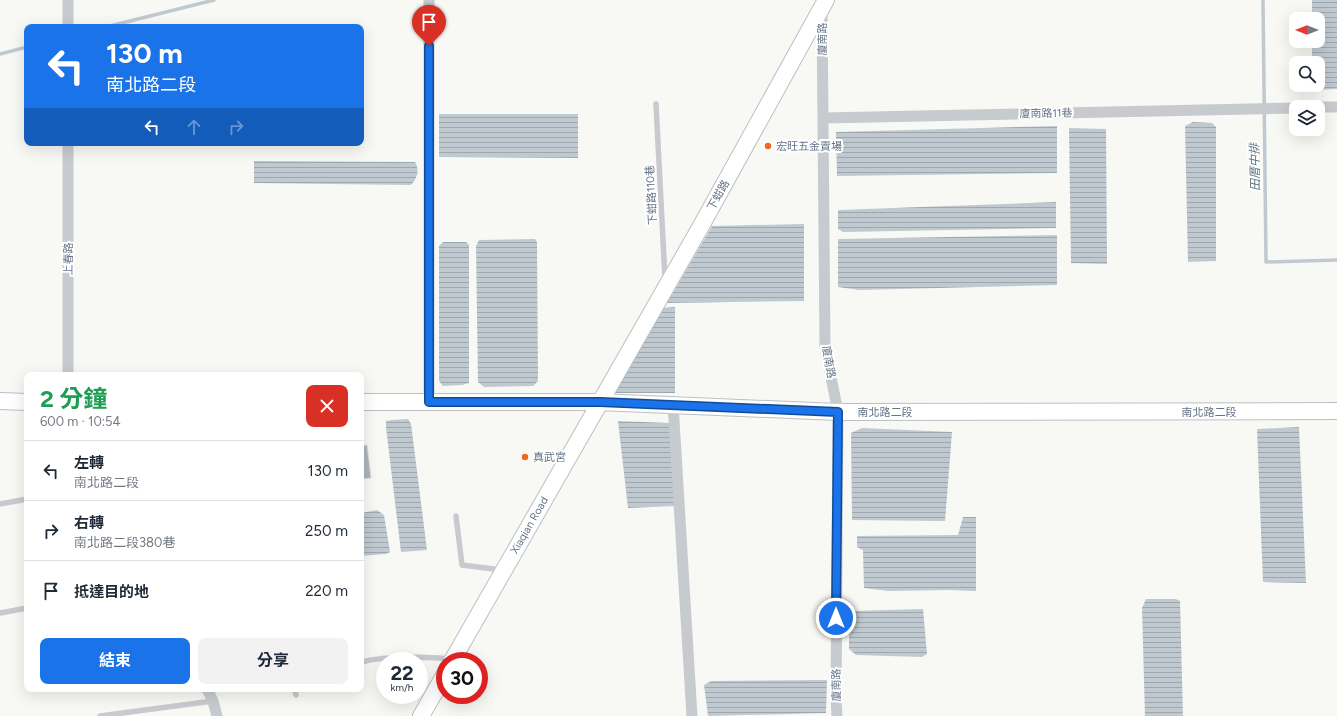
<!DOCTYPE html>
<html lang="zh-TW">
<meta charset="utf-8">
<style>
:root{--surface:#fff;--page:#f2f2f3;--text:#1f2937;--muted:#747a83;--line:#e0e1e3;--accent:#1a73e8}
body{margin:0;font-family:Figtree,"Noto Sans TC",sans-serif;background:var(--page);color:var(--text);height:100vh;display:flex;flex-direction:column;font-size:15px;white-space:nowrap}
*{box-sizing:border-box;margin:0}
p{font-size:13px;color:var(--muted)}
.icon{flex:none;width:22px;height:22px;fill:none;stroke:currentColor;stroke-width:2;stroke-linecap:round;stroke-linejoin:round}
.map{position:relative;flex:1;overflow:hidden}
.sheet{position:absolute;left:24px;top:372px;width:340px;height:320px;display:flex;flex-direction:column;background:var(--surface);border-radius:8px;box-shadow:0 4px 16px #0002}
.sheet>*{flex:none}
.hud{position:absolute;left:24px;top:24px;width:340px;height:122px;border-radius:8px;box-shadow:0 4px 16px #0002;background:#1a73e8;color:#fff;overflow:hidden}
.needle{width:26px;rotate:270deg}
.tools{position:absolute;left:1289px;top:12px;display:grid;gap:8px}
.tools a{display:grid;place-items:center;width:36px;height:36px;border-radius:8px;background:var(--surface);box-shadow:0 4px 16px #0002;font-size:20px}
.speed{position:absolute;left:376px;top:652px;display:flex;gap:8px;font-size:20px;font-weight:700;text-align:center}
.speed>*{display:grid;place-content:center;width:52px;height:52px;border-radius:50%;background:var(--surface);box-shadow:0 4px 16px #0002;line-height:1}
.speed small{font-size:10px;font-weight:400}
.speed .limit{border:6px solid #d22;background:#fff;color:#111}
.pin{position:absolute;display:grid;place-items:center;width:34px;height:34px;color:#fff;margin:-41px -17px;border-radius:50% 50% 50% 0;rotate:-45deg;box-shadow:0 0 4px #0007}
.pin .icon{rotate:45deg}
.me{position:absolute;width:44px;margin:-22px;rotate:0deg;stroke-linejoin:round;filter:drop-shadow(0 0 3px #0008)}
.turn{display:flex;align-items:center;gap:14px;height:84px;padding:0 16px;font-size:18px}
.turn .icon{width:52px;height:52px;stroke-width:2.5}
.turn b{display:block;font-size:28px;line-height:34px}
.lanes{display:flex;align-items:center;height:38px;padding:0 16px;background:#0003;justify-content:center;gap:20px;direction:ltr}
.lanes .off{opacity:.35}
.round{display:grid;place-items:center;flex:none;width:42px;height:42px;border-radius:8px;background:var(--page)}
.summary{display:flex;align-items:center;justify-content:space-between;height:68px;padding:0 16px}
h1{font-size:24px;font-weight:700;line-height:30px;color:#1e9e55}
.primary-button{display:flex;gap:8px;margin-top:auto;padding:8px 16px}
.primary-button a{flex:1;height:46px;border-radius:8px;background:var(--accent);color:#fff;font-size:16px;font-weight:700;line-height:46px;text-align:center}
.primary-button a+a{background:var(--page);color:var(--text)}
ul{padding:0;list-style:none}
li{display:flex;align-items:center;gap:12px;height:60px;padding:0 16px;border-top:1px solid var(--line)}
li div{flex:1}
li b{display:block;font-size:15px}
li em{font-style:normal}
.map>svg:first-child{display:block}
.water{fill:url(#water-rules)}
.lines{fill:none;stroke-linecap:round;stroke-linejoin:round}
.stream{stroke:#bfc9cf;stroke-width:3.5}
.building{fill:#aeb5bc;stroke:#d9dad7}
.secondary-casing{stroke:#bcbfc5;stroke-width:18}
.lane{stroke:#c7cace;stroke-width:5.5}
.street{stroke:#c7cace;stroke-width:11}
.secondary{stroke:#fff;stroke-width:16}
.route-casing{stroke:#114b97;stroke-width:10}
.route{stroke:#1a73e8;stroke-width:7}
.poi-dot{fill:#ed6a20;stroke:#fff;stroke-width:1.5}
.labels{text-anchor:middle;stroke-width:4;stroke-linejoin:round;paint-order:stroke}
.street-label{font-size:11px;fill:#657488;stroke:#fff}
.poi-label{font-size:11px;fill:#657488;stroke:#fff;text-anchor:start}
.water-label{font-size:12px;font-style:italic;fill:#617683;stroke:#fff}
</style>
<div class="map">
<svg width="1337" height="716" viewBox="0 0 1337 716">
<defs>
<pattern id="water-rules" width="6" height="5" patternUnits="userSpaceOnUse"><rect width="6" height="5" fill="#bfc9cf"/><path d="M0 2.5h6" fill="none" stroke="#9fa8ae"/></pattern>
</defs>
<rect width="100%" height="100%" fill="#f8f8f5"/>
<path class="water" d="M1312 0H1337V89L1312 90V85H1318V63H1312V41H1318V19H1312Z
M439 114H578V158L439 157Z
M1193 122 1212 123 1216 127V261L1188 262 1185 126Z
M1057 126V173L837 176 836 132Z
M1069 128 1106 129 1107 264 1071 263Z
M254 161 415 162C420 170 417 179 411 185L254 183Z
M1056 202V228L843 232 838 229V210Z
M804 224V301L667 303 712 226Z
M1057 235V285L859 290 838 287V239Z
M535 239 537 242 538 381 533 386 484 387 478 382 476 246 479 240Z
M443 242H466L469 245V383L462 385 443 386 439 381V246Z
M675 307V393H615L663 308Z
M408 419 411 424 427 550 401 552 386 427V421L392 420Z
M618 421 669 423 675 506 628 508Z
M1299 427 1306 583 1263 582 1257 429Z
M862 428 952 432 945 521 852 520 851 433Z
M377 510 384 515 390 552 386 554 361 556V513Z
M963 517H976V591L949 590 888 591 864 588 863 550 857 547V536L958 535Z
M1146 599H1176L1180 601 1183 716H1145L1142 608Z
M923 609 927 654 922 657 856 655 849 649V615L851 611Z
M827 680 826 713 708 716 704 685 711 681Z"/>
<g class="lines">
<path class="stream" d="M1263 0 1266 262 1337 260
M106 27 214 0
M0 54 27 47"/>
</g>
<path class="building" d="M367 445 371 478 361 479V446Z"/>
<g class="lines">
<defs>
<path id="secondary" d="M0 401 27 402
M361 402H599L838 412 1337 411
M452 661 701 226 826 0
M421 716 445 674"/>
</defs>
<use href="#secondary" class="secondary-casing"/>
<path class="lane" d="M656 104 665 279
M0 504 27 499
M456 516 462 565 502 570
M0 613 27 608
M361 662C391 655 422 657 452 659
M295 689 296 695
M100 716 213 701"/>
<path class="street" d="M429 0V402
M822 10 825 347 838 412 836 698 837 716
M68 27V0
M1318 107H1337
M823 118 1296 108
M68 375V143
M673 404 692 716
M207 689 213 701 217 716"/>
<use href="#secondary" class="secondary"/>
</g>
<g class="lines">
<defs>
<path id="route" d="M429 46V402H600L838 412 836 618"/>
</defs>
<use href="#route" class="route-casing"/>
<use href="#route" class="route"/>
</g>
<g class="poi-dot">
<circle cx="768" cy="146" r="4"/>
<circle cx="525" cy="457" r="4"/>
</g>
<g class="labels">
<g class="street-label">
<text transform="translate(822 39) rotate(-90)" y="4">廈南路</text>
<text transform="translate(1046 113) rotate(-1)" y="4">廈南路11巷</text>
<text transform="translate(651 195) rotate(-93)" y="4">下蚶路110巷</text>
<text transform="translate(718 195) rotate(-61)" y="4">下蚶路</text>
<text transform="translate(68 259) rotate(-90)" y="4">上春路</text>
<text transform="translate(829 362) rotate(80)" y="4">廈南路</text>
<text x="885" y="416">南北路二段</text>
<text x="1209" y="416">南北路二段</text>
<text transform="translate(529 525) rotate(-60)" y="4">Xiaqian Road</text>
<text transform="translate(836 685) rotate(-91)" y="4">廈南路</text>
</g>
<g class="poi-label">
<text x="776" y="150">宏旺五金賣場</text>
<text x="533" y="461">真武宮</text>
</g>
<g class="water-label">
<text transform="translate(1255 167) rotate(-91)" y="4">田厝中排</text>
</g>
</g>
</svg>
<div class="tools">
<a><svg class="needle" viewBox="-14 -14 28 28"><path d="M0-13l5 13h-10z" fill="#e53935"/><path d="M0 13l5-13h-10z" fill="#747a83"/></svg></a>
<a><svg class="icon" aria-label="search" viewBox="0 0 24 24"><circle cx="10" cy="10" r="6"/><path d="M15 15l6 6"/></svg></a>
<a><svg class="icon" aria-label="layers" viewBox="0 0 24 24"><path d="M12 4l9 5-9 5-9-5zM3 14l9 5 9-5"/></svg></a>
</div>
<div class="speed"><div>22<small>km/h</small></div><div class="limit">30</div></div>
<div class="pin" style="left:429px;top:46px;background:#d93025"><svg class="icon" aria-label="arrive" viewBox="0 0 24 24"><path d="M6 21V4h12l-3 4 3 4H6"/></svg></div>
<svg class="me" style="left:836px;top:618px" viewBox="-20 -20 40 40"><circle r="17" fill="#1a73e8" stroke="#fff" stroke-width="3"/><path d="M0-11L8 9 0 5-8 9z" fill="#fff"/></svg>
<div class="hud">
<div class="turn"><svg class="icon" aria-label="left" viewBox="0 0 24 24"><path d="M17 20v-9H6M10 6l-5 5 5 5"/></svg><div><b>130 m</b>南北路二段</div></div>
<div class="lanes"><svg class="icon" aria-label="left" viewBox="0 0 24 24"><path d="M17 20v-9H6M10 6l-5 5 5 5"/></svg><svg class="icon off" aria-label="ahead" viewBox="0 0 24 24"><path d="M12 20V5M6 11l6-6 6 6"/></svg><svg class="icon off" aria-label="right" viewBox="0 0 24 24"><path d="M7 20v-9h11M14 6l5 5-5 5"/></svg></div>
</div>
<section class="sheet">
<div class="summary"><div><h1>2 分鐘</h1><p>600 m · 10:54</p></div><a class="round" style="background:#d93025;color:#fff"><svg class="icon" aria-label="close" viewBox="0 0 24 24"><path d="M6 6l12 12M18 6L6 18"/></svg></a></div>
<ul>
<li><svg class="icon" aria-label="left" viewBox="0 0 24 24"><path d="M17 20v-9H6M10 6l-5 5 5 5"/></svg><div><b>左轉</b><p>南北路二段</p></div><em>130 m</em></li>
<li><svg class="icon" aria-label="right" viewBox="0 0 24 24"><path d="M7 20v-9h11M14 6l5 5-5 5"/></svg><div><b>右轉</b><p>南北路二段380巷</p></div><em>250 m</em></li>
<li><svg class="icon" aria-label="arrive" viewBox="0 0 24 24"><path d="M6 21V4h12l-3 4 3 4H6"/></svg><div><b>抵達目的地</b></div><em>220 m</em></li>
</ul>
<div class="primary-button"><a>結束</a><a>分享</a></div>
</section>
</div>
